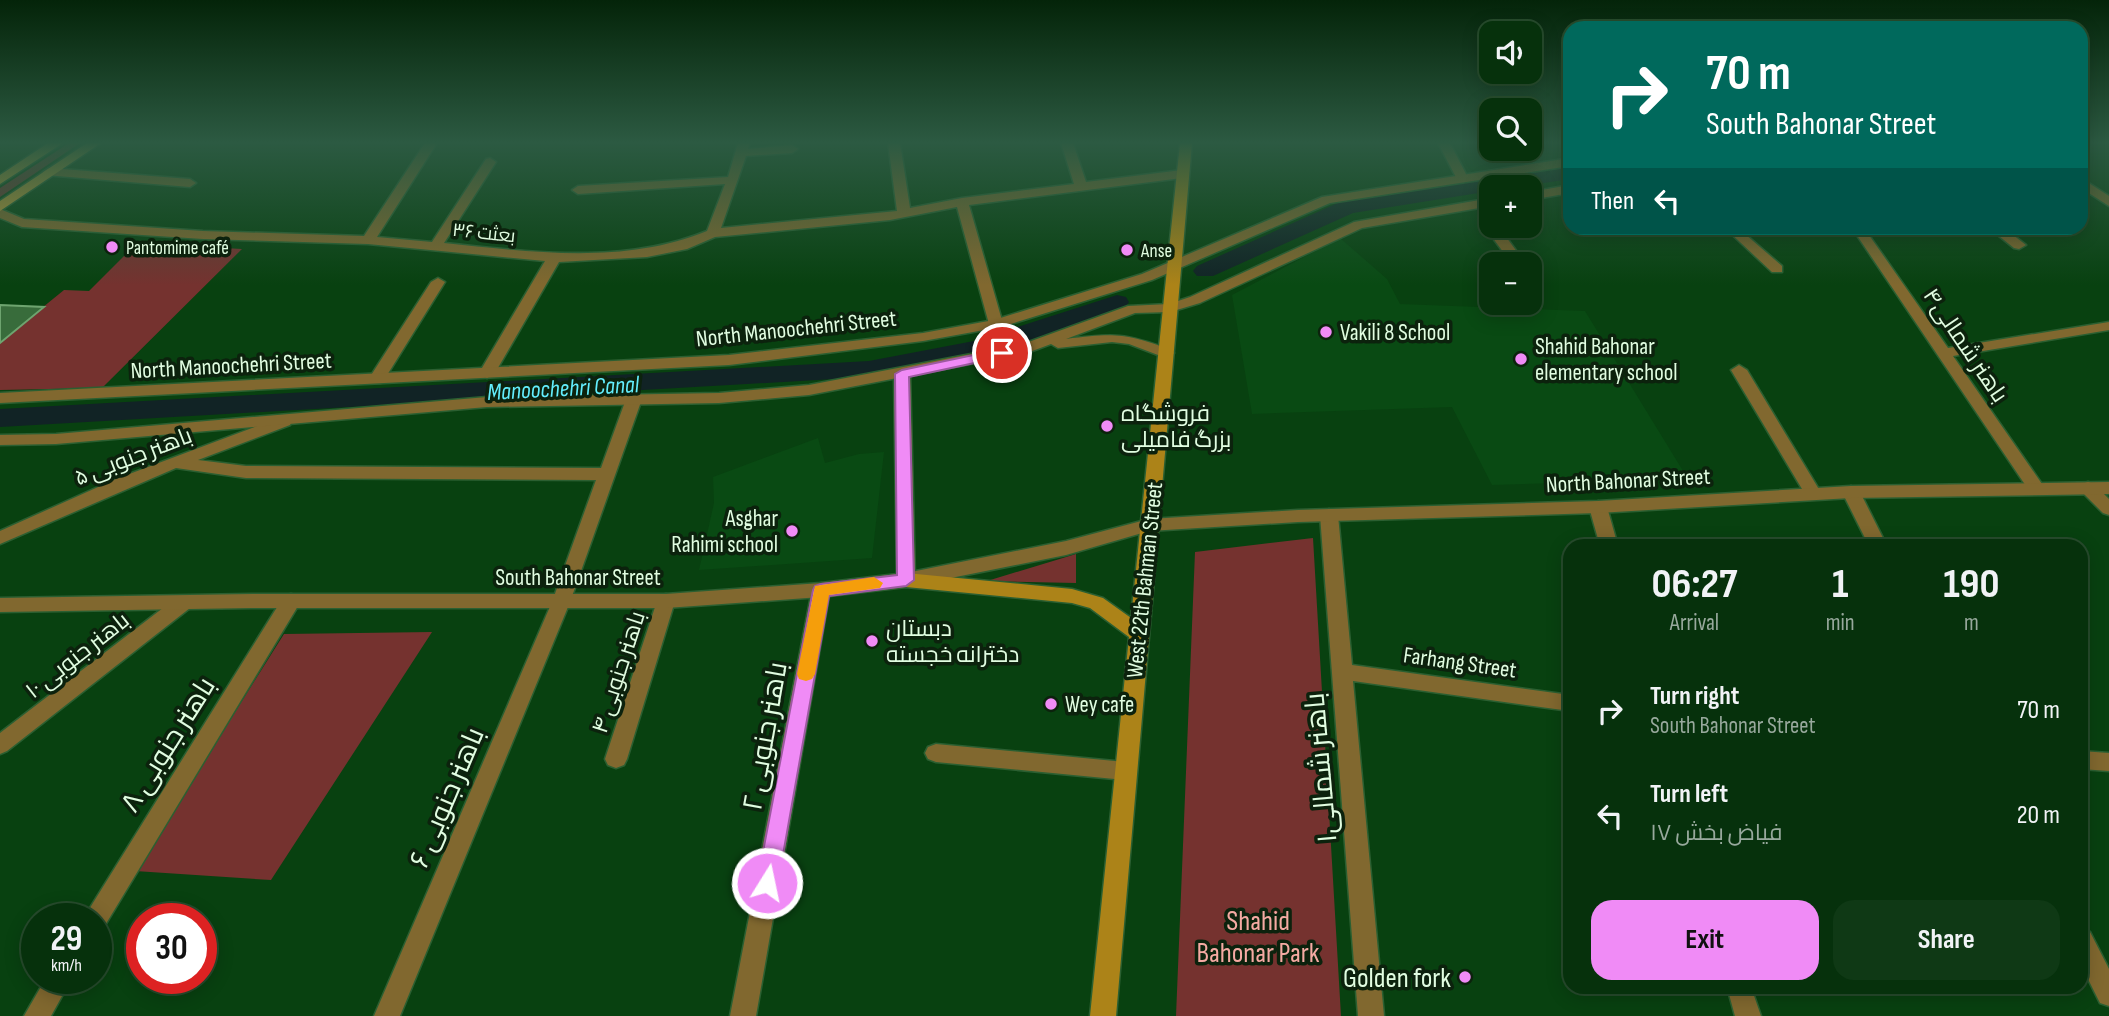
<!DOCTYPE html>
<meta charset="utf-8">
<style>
:root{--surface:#06310c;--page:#0f3915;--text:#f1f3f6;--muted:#98a99d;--line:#274c2d;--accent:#f08bf6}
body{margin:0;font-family:"Sofia Sans Condensed",Cairo,sans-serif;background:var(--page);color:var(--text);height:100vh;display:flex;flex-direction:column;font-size:26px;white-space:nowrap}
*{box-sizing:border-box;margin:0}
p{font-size:23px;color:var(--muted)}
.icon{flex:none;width:38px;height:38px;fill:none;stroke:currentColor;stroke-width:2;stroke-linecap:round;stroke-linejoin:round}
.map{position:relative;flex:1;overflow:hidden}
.sheet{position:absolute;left:1563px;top:539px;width:525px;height:455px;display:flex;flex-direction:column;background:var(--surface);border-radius:21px;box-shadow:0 4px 18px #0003,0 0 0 2px var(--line)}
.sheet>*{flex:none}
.guide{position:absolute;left:1563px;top:21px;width:525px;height:214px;border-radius:21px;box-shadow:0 4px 18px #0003,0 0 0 2px var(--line);background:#00695c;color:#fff;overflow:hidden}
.controls{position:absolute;left:1479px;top:21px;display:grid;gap:14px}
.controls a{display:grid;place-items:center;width:63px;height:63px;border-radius:14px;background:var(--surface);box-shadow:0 4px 18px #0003,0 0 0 2px var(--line);font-size:35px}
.speed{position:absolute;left:21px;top:903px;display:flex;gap:14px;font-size:35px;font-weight:700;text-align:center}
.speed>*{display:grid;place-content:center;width:91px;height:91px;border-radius:50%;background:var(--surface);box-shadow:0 4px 18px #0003,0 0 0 2px var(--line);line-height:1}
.speed small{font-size:18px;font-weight:400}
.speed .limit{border:10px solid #d22;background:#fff;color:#111}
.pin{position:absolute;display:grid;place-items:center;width:60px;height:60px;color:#fff;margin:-30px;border:4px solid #fff;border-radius:50%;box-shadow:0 2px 7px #0007}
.me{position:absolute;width:77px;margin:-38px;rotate:10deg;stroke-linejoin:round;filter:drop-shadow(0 0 5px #0008)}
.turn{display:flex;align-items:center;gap:24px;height:147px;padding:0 28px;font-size:32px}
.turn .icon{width:91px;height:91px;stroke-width:2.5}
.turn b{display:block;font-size:49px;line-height:60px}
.then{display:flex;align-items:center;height:66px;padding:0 28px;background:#0003;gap:14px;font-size:26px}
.eta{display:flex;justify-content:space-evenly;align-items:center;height:119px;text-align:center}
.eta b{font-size:42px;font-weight:700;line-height:49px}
.button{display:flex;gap:14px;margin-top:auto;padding:14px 28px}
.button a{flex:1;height:80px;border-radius:21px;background:var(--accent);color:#111;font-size:28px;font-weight:700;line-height:80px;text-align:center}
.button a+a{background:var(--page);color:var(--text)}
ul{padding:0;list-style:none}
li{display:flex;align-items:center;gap:21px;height:105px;padding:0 28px}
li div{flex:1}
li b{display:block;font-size:26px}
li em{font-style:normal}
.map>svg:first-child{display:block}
.built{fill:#094a13}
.green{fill:#75322f}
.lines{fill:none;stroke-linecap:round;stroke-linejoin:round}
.canal{fill:#112325;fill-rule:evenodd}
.building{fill:#386c3b;stroke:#6ea46f;stroke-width:2}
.minor-casing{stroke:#2b5f31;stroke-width:3}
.tertiary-casing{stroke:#2b5f31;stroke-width:3}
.secondary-casing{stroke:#2b5f31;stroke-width:3}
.primary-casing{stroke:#2b5f31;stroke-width:3}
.minor{fill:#81682f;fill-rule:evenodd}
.tertiary{fill:#81682f;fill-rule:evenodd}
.secondary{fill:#ac8318;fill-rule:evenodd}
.primary{fill:#c49a38;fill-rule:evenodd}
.route{fill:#f08bf6;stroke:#9c5aa0;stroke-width:2}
.slow{fill:#f59e0b}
.poi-dot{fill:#f08bf6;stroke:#0c220d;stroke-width:2.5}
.labels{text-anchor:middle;stroke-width:7;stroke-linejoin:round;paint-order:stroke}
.far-street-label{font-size:19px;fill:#e1fde1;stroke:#0c220d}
.far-poi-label{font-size:19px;fill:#e1fde1;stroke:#0c220d;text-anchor:start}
.street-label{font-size:23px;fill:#e1fde1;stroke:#0c220d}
.poi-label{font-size:23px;fill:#e1fde1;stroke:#0c220d;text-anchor:start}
.water-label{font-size:24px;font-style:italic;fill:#63eefd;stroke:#0c220d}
.near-street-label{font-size:28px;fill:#e1fde1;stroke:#0c220d}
.near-park-label{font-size:28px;fill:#f5aaa3;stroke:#0c220d}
.near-poi-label{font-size:28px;fill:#e1fde1;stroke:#0c220d;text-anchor:end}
</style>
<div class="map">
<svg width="2109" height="1016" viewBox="0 0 2109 1016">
<rect width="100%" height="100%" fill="#084110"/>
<path class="built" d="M195 143H409L192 146Z
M1340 238 1387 279 1400 304 1585 311 1688 479 1492 485 1452 407 1252 414 1232 295Z
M818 438 825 463 859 454 884 452 872 558 699 570 714 503 713 477Z"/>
<path class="green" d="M69 143H80L0 197V188Z
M137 243 242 249 102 388 0 390V342L64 290 89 291Z
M1313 538 1341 1016H1176L1195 552Z
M1076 554V583L987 581Z
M432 632 271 880 135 871 284 634Z"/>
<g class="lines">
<path class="canal" d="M1570 167V179L1518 187H1491V191L1353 213 1213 276H1197L1193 271 1197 266 1340 202Z
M1117 295 1126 297 1129 302 1126 307C1042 339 958 366 869 377L0 427V409L869 361 974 341Z"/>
</g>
<path class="building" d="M0 305 44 307 0 343Z"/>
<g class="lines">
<defs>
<path id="minor" d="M425 143H437L377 237 432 242 486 159 490 158 496 162 444 243C532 252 624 265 707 231L725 184 578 194 572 190 578 186 728 177 738 143H750L748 149 792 145 798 149 792 153 746 156 721 228 897 211 888 143H900L910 208 962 198 1074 184 1061 143H1073L1086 182 1182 170 1188 174 1182 178 969 205 1003 324 1001 327 996 328 989 324 957 207 890 220 715 237 687 249 647 257 559 262 495 373 487 378 479 373 545 261 368 244 203 239 22 227 0 218V209L24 219 203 231 364 236Z
M1438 143H1450L1468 178 1466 181H1458Z
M49 168 190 179 196 183 190 187 45 175 43 172Z
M2081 178 2109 196V206L2081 188Z
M1491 222V226H1498L1526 264H1512L1484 226Z
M1725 228H1738L1782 266V272H1772Z
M1852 228H1864L1948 348 2109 322V330L1953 356 2042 484 2045 488 2042 492H2030Z
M1989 228H2004L2026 245 2019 249 2014 248Z
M1530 274C1536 275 1545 283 1541 289L1530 287Z
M438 278 445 282 384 380 381 383H371L368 380 431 282Z
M1739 365 1747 370 1820 491 1823 495 1820 499H1808L1731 370Z
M902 369 910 374 915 580 913 585H899L897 580 894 374Z
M634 394 642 399 570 602 400 1016H374L552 602 596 480 246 478 176 468 0 544V531L116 479 284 416 292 421 290 425 198 460 246 466 601 468 626 399Z
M2088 482 2094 484 2109 499V515L2103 513 2082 492 2079 488 2082 484Z
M1851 486 1860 492 1887 546H1869L1842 492Z
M1598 501 1607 507 1618 546H1600L1589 507Z
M1329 509 1338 515 1352 665 1570 695V711L1353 681 1384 1016H1358L1320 515Z
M821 583 828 585 830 590 756 1016H730L812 590 814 585Z
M291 594 298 596 300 601 298 606 104 927 96 930V919H84L88 911 284 596Z
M666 594 673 596 675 601 627 759 624 765 616 768 608 765 605 759 657 601 659 596Z
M183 596 190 598 192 603 190 608 7 751 0 754V733L176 598Z
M936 744 1125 762 1133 764 1136 771 1133 778 1125 780 936 762 928 759 925 753 928 747Z
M2081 751 2109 753V771L2081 769Z
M2081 929 2090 932 2109 969V1006L2100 1003 2081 965Z
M46 978H72L51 1016H24Z
M1727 987H1751L1761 1016H1735Z"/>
<path id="tertiary" d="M1570 158V166L1330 203 1152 280 1001 327 923 341 729 365 0 403V393L729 355 923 333 994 320 1142 274 1322 197Z
M1570 185V193L1530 200V192Z
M1491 198V206L1362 228 1200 303 1170 312 1135 313 1066 339C1115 333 1125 333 1171 350L1174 353 1171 356 1166 358 1129 344 1112 342 1058 348 1051 344 1027 353 809 395 719 403 487 407 56 444 0 445V435L56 434 487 397 719 393 809 385 1023 344 1128 306 1169 304 1190 297 1354 222Z
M2109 482V494L1851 498 1598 513 1298 522 1149 531 1066 555 906 587 821 597 666 608H252L0 612V598L252 594H666L821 583 906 573 1066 541 1149 519 1298 510 1598 501 1851 486Z"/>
<path id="secondary" d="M1180 143H1192L1116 1016H1090L1129 637 1090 608 1072 603 906 587 899 585 897 580 899 575 906 573 1072 589 1103 598 1131 618Z"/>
<path id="primary" d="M48 143H63L0 184V175Z
M87 143H101L0 211V201Z"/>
</defs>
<use href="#minor" class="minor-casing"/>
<use href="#tertiary" class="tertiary-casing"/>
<use href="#secondary" class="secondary-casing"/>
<use href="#primary" class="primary-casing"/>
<use href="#minor" class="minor"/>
<use href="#tertiary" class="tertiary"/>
<use href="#secondary" class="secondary"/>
<use href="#primary" class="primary"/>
</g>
<linearGradient id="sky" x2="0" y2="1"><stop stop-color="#042409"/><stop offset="0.5" stop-color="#2c5a42"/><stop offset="1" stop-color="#2c5a42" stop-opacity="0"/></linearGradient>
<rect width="2109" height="285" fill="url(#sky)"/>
<path class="route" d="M1002 349 1009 353 1007 356 909 377 914 580 906 586 829 596 778 883 775 890 767 893 760 890 757 883 813 590 815 586 821 584 897 575 895 374 902 370Z"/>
<path class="slow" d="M874 577 883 583 880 588 829 595 815 674 812 679 806 681 799 679 797 674 815 586Z"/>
<g class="poi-dot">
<circle cx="112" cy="247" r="7"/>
<circle cx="1127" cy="250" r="7"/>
<circle cx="1326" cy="332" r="7"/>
<circle cx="1521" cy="359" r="7"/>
<circle cx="1107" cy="426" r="7"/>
<circle cx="792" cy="531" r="7"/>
<circle cx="872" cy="641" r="7"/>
<circle cx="1051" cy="704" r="7"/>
<circle cx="1465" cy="977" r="7"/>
</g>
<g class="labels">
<g class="far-street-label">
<text transform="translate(484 232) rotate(6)" y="7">بعثت ۳۶</text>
</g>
<g class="far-poi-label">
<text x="126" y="254">Pantomime café</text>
<text x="1141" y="257">Anse</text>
</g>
<g class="street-label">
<text transform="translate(796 328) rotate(-6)" y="8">North Manoochehri Street</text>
<text transform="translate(1966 345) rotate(56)" y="8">باهنر شمالی۴</text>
<text transform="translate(231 365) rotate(-3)" y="8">North Manoochehri Street</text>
<text transform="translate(133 456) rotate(-21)" y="8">باهنر جنوبی ۵</text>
<text transform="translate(1628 480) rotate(-3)" y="8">North Bahonar Street</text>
<text x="578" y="585">South Bahonar Street</text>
<text transform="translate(1144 580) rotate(-84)" y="8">West 22th Bahman Street</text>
<text transform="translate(77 655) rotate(-38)" y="8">باهنر جنوبی ۱۰</text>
<text transform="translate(1460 662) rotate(8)" y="8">Farhang Street</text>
<text transform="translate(618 672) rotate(-72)" y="8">باهنر جنوبی ۴</text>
</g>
<g class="poi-label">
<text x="1340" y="340">Vakili 8 School</text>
<text x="1535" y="354">Shahid Bahonar<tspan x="1535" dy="26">elementary school</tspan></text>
<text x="1121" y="421">فروشگاه<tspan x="1121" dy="26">بزرگ فامیلی</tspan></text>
<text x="778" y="526" text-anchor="end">Asghar<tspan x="778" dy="26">Rahimi school</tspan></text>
<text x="886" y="636">دبستان<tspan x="886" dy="26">دخترانه خجسته</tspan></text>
<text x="1065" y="712">Wey cafe</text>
</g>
<g class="water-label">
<text transform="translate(563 388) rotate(-3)" y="8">Manoochehri Canal</text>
</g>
<g class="near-street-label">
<text transform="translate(764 736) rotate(-80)" y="10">باهنر جنوبی ۲</text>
<text transform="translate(167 744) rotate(-58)" y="10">باهنر جنوبی ۸</text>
<text transform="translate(1320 768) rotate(-95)" y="10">باهنر شمالی۱</text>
<text transform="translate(446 797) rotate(-67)" y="10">باهنر جنوبی ۶</text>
</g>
<g class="near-park-label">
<text x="1258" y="930">Shahid<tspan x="1258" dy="32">Bahonar Park</tspan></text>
</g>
<g class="near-poi-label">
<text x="1451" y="987">Golden fork</text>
</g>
</g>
</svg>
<div class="controls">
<a><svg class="icon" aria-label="sound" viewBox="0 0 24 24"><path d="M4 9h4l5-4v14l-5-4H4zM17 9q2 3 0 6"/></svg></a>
<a><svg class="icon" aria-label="search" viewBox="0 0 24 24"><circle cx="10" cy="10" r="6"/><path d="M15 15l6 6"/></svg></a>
<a>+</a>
<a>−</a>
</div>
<div class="speed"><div>29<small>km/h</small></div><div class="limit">30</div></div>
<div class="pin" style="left:1002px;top:353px;background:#d93025"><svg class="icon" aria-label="arrive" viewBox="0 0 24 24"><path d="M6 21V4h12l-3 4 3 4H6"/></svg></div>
<svg class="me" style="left:767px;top:883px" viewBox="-20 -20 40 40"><circle r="17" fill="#f08bf6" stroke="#fff" stroke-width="3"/><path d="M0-11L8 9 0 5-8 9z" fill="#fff"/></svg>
<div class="guide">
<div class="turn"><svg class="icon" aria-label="right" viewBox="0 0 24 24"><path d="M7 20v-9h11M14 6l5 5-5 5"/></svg><div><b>70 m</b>South Bahonar Street</div></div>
<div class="then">Then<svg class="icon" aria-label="left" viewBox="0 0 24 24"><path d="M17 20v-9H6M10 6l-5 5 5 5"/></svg></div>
</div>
<section class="sheet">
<div class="eta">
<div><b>06:27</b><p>Arrival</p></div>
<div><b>1</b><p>min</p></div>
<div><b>190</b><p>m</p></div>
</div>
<ul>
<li><svg class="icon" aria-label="right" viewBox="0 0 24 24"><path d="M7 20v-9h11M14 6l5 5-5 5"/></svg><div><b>Turn right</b><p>South Bahonar Street</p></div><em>70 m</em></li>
<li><svg class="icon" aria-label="left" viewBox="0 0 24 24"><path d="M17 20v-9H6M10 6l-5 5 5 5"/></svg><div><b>Turn left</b><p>فیاض بخش ۱۷</p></div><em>20 m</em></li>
</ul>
<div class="button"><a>Exit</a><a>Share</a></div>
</section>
</div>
